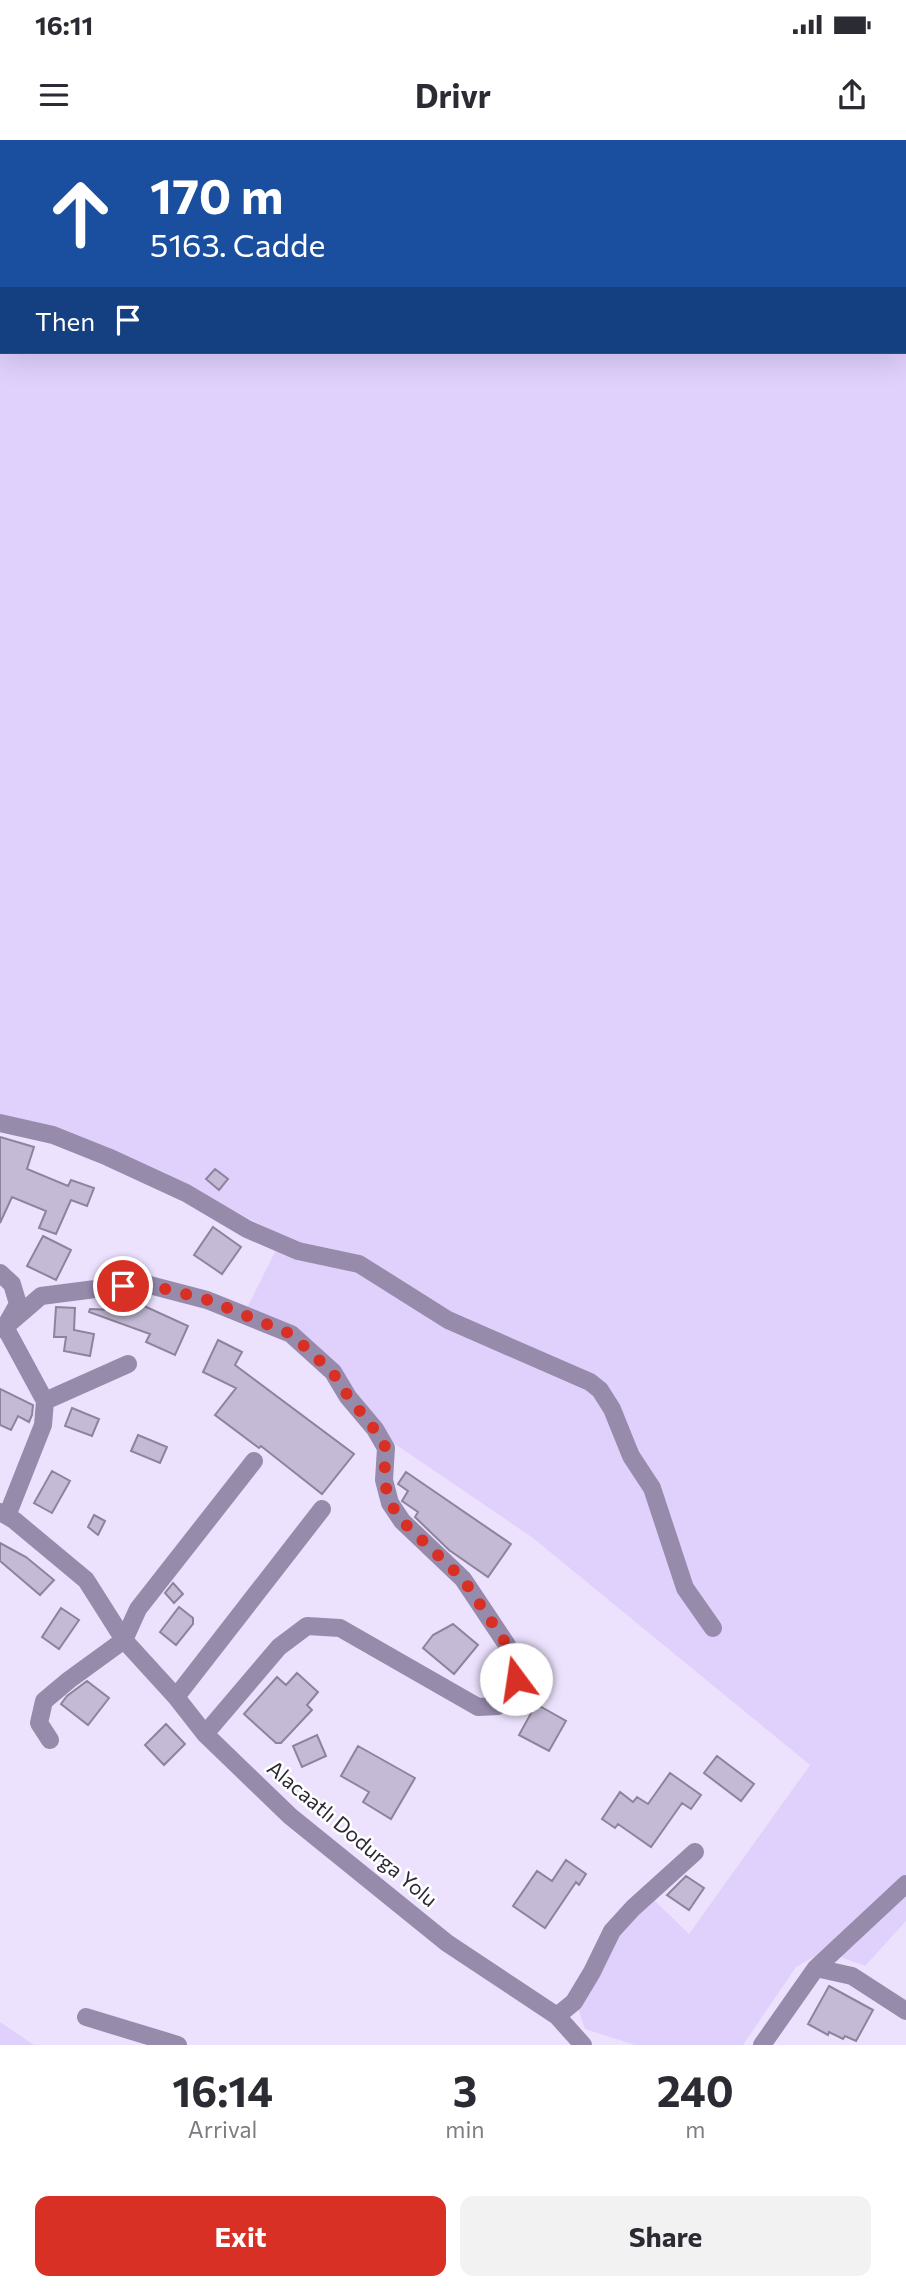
<!DOCTYPE html>
<meta charset="utf-8">
<style>
:root{--surface:#fff;--page:#f2f2f3;--text:#2b2b33;--muted:#7c7c81;--accent:#d93025}
body{margin:0;font-family:Commissioner,sans-serif;background:var(--page);color:var(--text);height:100vh;display:flex;flex-direction:column;font-size:26px;white-space:nowrap}
*{box-sizing:border-box;margin:0}
p{font-size:23px;color:var(--muted)}
.icon{flex:none;width:38px;height:38px;fill:none;stroke:currentColor;stroke-width:2;stroke-linecap:round;stroke-linejoin:round}
.map{position:relative;height:1905px;overflow:hidden}
.side{display:flex;flex-direction:column;background:var(--surface);flex:1}
.side>*{flex:none}
.banner{position:absolute;left:0px;top:0px;width:906px;height:214px;box-shadow:0 7px 28px #0002;background:#1a4fa0;color:#fff;overflow:hidden}
.pin{position:absolute;display:grid;place-items:center;width:60px;height:60px;color:#fff;margin:-30px;border:4px solid #fff;border-radius:50%;box-shadow:0 2px 7px #0007}
.me{position:absolute;width:77px;margin:-38px;rotate:346deg;stroke-linejoin:round;filter:drop-shadow(0 0 5px #0008)}
.turn{display:flex;align-items:center;gap:24px;height:147px;padding:0 35px;font-size:32px}
.turn .icon{width:91px;height:91px;stroke-width:2.5}
.turn b{display:block;font-size:49px;line-height:60px}
.then{display:flex;align-items:center;height:66px;padding:0 35px;background:#0003;gap:14px;font-size:26px}
.eta{display:flex;justify-content:space-evenly;align-items:center;height:119px;text-align:center}
.eta b{font-size:42px;font-weight:700;line-height:49px}
.cta{display:flex;gap:14px;margin-top:auto;padding:14px 35px}
.cta a{flex:1;height:80px;border-radius:14px;background:var(--accent);color:#fff;font-size:28px;font-weight:700;line-height:80px;text-align:center}
.cta a+a{background:var(--page);color:var(--text)}
.status{display:flex;justify-content:space-between;align-items:center;height:49px;padding:0 35px;background:var(--surface);direction:ltr}
.status svg{height:19px;fill:currentColor}
header{display:flex;justify-content:space-between;align-items:center;height:91px;padding:0 35px;background:var(--surface);font-size:32px;font-weight:700}
.map>svg:first-child{display:block}
.green{fill:#e0d0fc;fill-rule:evenodd}
.building{fill:#c4bad5;stroke:#8d839c;stroke-width:2}
.lines{fill:none;stroke-linecap:round;stroke-linejoin:round}
.minor{stroke:#978bac;stroke-width:18}
.route{stroke:#d93025;stroke-width:12;stroke-dasharray:0 21.6}
.labels{text-anchor:middle;stroke-width:5;stroke-linejoin:round;paint-order:stroke}
.street-label{font-size:21px;fill:#2d2934;stroke:#fff}
</style>
<div class="status"><b>16:11</b><svg viewBox="0 0 49 12"><path d="M0 12V9h3v3zM5 12V6h3v6zM10 12V3h3v9zM15 12V0h3v12zM26 1h20v11H26zM47 4h2v5h-2z"/></svg></div>
<header><svg class="icon" aria-label="menu" viewBox="0 0 24 24"><path d="M4 6h16M4 12h16M4 18h16"/></svg>Drivr<svg class="icon" aria-label="share" viewBox="0 0 24 24"><path d="M12 15V3M7 8l5-5 5 5M5 13v7h14v-7"/></svg></header>
<div class="map">
<svg width="906" height="1905" viewBox="0 0 906 1905">
<rect width="100%" height="100%" fill="#ece2fe"/>
<path class="green" d="M0 0H906V1781L865 1826 824 1811 796 1827 743 1905H635L585 1889 578 1868 594 1846 622 1791 654 1760 689 1794 810 1625 533 1398 392 1302 328 1218 246 1170 283 1096 197 1052 0 977ZM2 2H905V212H2Z
M0 1882 34 1905H0Z"/>
<path class="building" d="M0 997 34 1007 27 1029 68 1046 71 1040 94 1048 87 1066 71 1060 56 1094 39 1088 46 1071 12 1057 0 1083Z
M215 1029 228 1039 219 1050 206 1039Z
M213 1087 241 1107 222 1134 194 1115Z
M43 1096 71 1110 56 1140 27 1126Z
M129 1156 146 1162 144 1166 188 1186 175 1215 146 1202 150 1194 89 1172 90 1169 116 1170 112 1168 116 1158Z
M56 1167 75 1168 74 1190 94 1194 90 1216 64 1211 66 1197H54Z
M218 1200 242 1212 235 1225 354 1314 322 1354 261 1306 259 1308 215 1275 236 1248 203 1232Z
M0 1249 33 1265 32 1275 29 1282 18 1276 11 1290 0 1285Z
M72 1268 99 1279 92 1296 65 1286Z
M138 1295 167 1307 160 1323 131 1311Z
M52 1331 70 1341 52 1373 34 1363Z
M406 1332 511 1404 488 1437 449 1410 415 1377 418 1372 402 1361 408 1351 398 1344Z
M94 1375 105 1381 98 1395 88 1387Z
M0 1403 26 1417 54 1440 40 1455 0 1421Z
M173 1443 183 1454 174 1463 165 1453Z
M179 1467 193 1478V1484L176 1505 160 1492Z
M61 1468 79 1480 59 1509 42 1497Z
M453 1484 478 1505 454 1534 423 1508 433 1495Z
M297 1533 318 1552 307 1565 312 1570 281 1603H276L244 1574 277 1537 286 1545Z
M87 1541 109 1558 88 1585 61 1564 67 1556Z
M536 1564 566 1581 549 1611 519 1595Z
M166 1584 185 1604 164 1625 145 1605Z
M317 1595 326 1616 302 1627 293 1606Z
M358 1606 415 1638 391 1679 363 1662 369 1652 341 1636Z
M717 1616 754 1644 741 1661 704 1633Z
M670 1633 701 1655 691 1669 682 1663 651 1707 618 1684 615 1688 602 1679 620 1652 633 1662 637 1657 648 1664Z
M566 1720 586 1734 579 1745 576 1742 545 1788 513 1766 537 1731 552 1741Z
M686 1736 704 1748 689 1770 667 1755Z
M829 1846 873 1870 856 1901 845 1896 843 1899 829 1892 828 1895 808 1884Z"/>
<g class="lines">
<path class="minor" d="M0 983 53 995 108 1017 186 1053 247 1089 298 1111 359 1124 448 1180 590 1242 600 1250 612 1269 631 1316 652 1348 685 1448 713 1488
M0 1133 12 1144 18 1164 5 1187 45 1261 43 1285 7 1376
M0 1189 5 1187 41 1156 142 1143 207 1160 291 1194 333 1232 348 1257 375 1289 386 1308 384 1340 390 1363 402 1381 463 1439 507 1505 515 1539 498 1566 478 1567 340 1488 307 1486 279 1507 205 1594
M45 1261 128 1224
M0 1372 14 1380 86 1440 124 1500 176 1557 205 1594 290 1676 447 1803 557 1876 583 1905
M176 1557 322 1369
M50 1600 39 1583 44 1561 69 1540 124 1500 138 1469 254 1321
M816 1828 906 1744
M557 1876 574 1862 592 1832 612 1791 633 1768 695 1712
M86 1877 178 1905
M762 1905 816 1828 852 1836 906 1871"/>
</g>
<g class="lines">
<path class="route" d="M123 1146 142 1143 208 1160 291 1194 333 1233 348 1256 374 1289 386 1308 384 1340 390 1363 402 1381 463 1439 507 1505 516 1539"/>
</g>
<g class="labels">
<g class="street-label">
<text transform="translate(352 1694) rotate(40)" y="7">Alacaatlı Dodurga Yolu</text>
</g>
</g>
</svg>
<div class="pin" style="left:123px;top:1146px;background:#d93025"><svg class="icon" aria-label="arrive" viewBox="0 0 24 24"><path d="M6 21V4h12l-3 4 3 4H6"/></svg></div>
<svg class="me" style="left:516px;top:1539px" viewBox="-20 -20 40 40"><circle r="19" fill="#fff"/><path d="M0-13L10 11 0 6-10 11z" fill="#d93025"/></svg>
<div class="banner">
<div class="turn"><svg class="icon" aria-label="ahead" viewBox="0 0 24 24"><path d="M12 20V5M6 11l6-6 6 6"/></svg><div><b>170 m</b>5163. Cadde</div></div>
<div class="then">Then<svg class="icon" aria-label="arrive" viewBox="0 0 24 24"><path d="M6 21V4h12l-3 4 3 4H6"/></svg></div>
</div>
</div>
<section class="side">
<div class="eta">
<div><b>16:14</b><p>Arrival</p></div>
<div><b>3</b><p>min</p></div>
<div><b>240</b><p>m</p></div>
</div>
<div class="cta"><a>Exit</a><a>Share</a></div>
</section>
